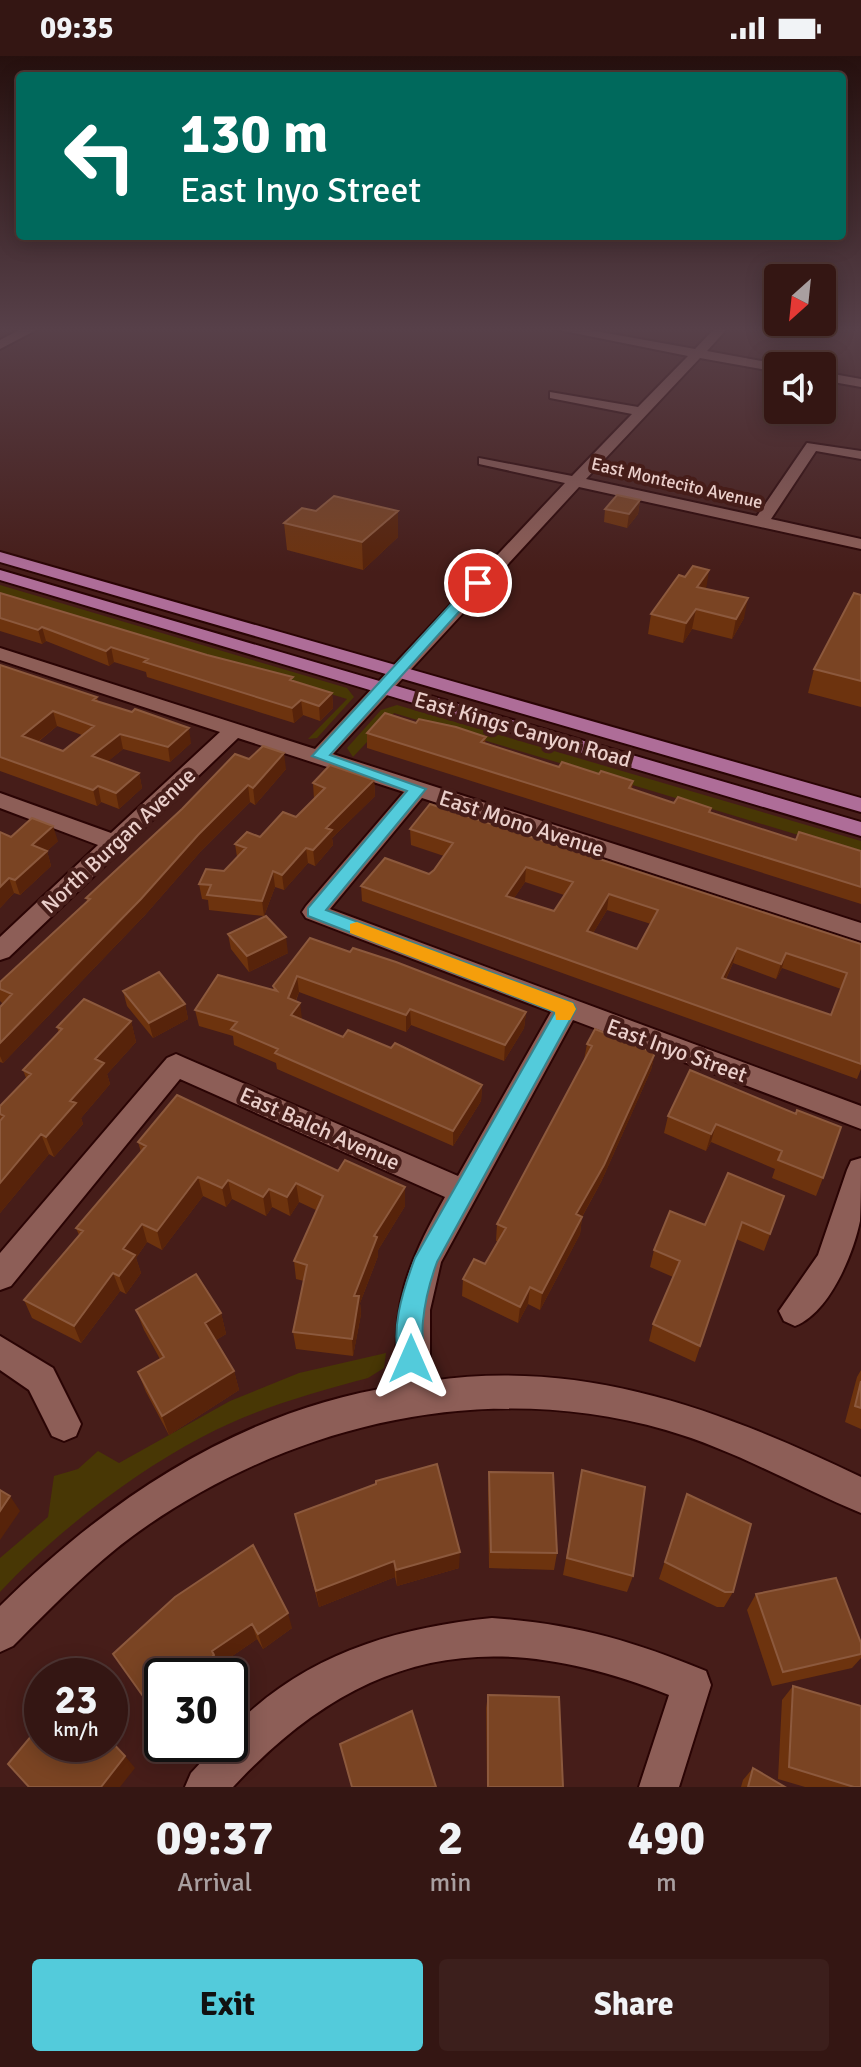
<!DOCTYPE html>
<style>
:root{--surface:#341613;--page:#3c1f1c;--text:#f1f3f6;--muted:#a99fa0;--line:#4e3533;--accent:#53cbdb}
body{margin:0;font-family:Signika,sans-serif;background:var(--page);color:var(--text);height:100vh;display:flex;flex-direction:column;font-size:30px;white-space:nowrap}
*{box-sizing:border-box;margin:0}
p{font-size:26px;color:var(--muted)}
.icon{flex:none;width:44px;height:44px;fill:none;stroke:currentColor;stroke-width:2;stroke-linecap:round;stroke-linejoin:round}
.map{position:relative;height:1731px;overflow:hidden}
.panel{display:flex;flex-direction:column;background:var(--surface);flex:1}
.panel>*{flex:none}
.hud{position:absolute;left:16px;top:16px;width:830px;height:168px;border-radius:8px;box-shadow:0 4px 20px #0003,0 0 0 2px var(--line);background:#00695c;color:#fff;overflow:hidden}
.needle{width:52px;rotate:207deg}
.tools{position:absolute;left:764px;top:208px;display:grid;gap:16px}
.tools a{display:grid;place-items:center;width:72px;height:72px;border-radius:8px;background:var(--surface);box-shadow:0 4px 20px #0003,0 0 0 2px var(--line);font-size:40px}
.speed{position:absolute;left:24px;top:1602px;display:flex;gap:16px;font-size:40px;font-weight:700;text-align:center}
.speed>*{display:grid;place-content:center;width:104px;height:104px;border-radius:50%;background:var(--surface);box-shadow:0 4px 20px #0003,0 0 0 2px var(--line);line-height:1}
.speed small{font-size:20px;font-weight:400}
.speed .limit{border:4px solid #111;border-radius:12px;background:#fff;color:#111}
.pin{position:absolute;display:grid;place-items:center;width:68px;height:68px;color:#fff;margin:-34px;border:4px solid #fff;border-radius:50%;box-shadow:0 2px 8px #0007}
.me{position:absolute;width:88px;margin:-44px;rotate:0deg;stroke-linejoin:round;filter:drop-shadow(0 0 6px #0008)}
.turn{display:flex;align-items:center;gap:28px;height:168px;padding:0 32px;font-size:36px}
.turn .icon{width:104px;height:104px;stroke-width:2.5}
.turn b{display:block;font-size:56px;line-height:68px}
.eta{display:flex;justify-content:space-evenly;align-items:center;height:136px;text-align:center}
.eta b{font-size:48px;font-weight:700;line-height:56px}
.primary-button{display:flex;gap:16px;margin-top:auto;padding:16px 32px}
.primary-button a{flex:1;height:92px;border-radius:8px;background:var(--accent);color:#111;font-size:32px;font-weight:700;line-height:92px;text-align:center}
.primary-button a+a{background:var(--page);color:var(--text)}
.status{display:flex;justify-content:space-between;align-items:center;height:56px;padding:0 40px;background:var(--surface);direction:ltr}
.status svg{height:22px;fill:currentColor}
.map>svg:first-child{display:block}
.green{fill:#483705}
.lines{fill:none;stroke-linecap:round;stroke-linejoin:round}
.minor-casing{stroke:#2a0404;stroke-width:4}
.major-casing{stroke:#2a0404;stroke-width:4}
.minor{fill:#8d5e57;fill-rule:evenodd}
.major{fill:#ae6d98;fill-rule:evenodd}
.wall{fill:#6d330e;fill-rule:evenodd}
.shaded-wall{fill:#57230a}
.building{fill:#7a4423;stroke:#8c593d;stroke-width:2;fill-rule:evenodd}
.route{fill:#53cbdb;stroke:#36848e;stroke-width:2}
.slow{fill:#f59e0b}
.labels{text-anchor:middle;stroke-width:8;stroke-linejoin:round;paint-order:stroke}
.far-street-label{font-size:18px;fill:#ebcfcb;stroke:#461d19}
.street-label{font-size:22px;fill:#ebcfcb;stroke:#461d19}
</style>
<div class="status"><b>09:35</b><svg viewBox="0 0 49 12"><path d="M0 12V9h3v3zM5 12V6h3v6zM10 12V3h3v9zM15 12V0h3v12zM26 1h20v11H26zM47 4h2v5h-2z"/></svg></div>
<div class="map">
<svg width="861" height="1731" viewBox="0 0 861 1731">
<rect width="100%" height="100%" fill="#461d19"/>
<path class="green" d="M0 529 347 632 354 641 317 682 308 683 347 643 0 538Z
M397 649 861 785V798L394 657 353 701 347 692 381 654Z
M386 1297 384 1312 368 1322C312 1337 254 1353 202 1381 133 1417 54 1478 0 1536V1502L48 1461 54 1420 78 1413 98 1395 119 1407 230 1345 299 1317Z"/>
<g class="lines">
<defs>
<path id="minor" d="M21 273H38L0 293V284Z
M554 273H584L695 293 714 273H727L707 295 783 309 778 310V316L700 302 586 423 757 460 807 387 861 395V403L816 395 771 463 861 483V493L579 431 333 698 861 867V885L422 742 330 853 861 1050V1073L573 964 441 1206 430 1254V1325C586 1302 723 1355 861 1421V1457C796 1430 735 1394 666 1374 487 1323 299 1366 148 1469 98 1503 56 1547 13 1590L0 1596V1550C109 1442 243 1353 398 1330 391 1250 406 1210 445 1141L180 1023 11 1230 0 1234V1197L167 1002 176 998 185 1002 458 1120 551 956 306 862 302 856 306 850 404 736 238 682 9 901 0 904V881L98 789 0 752V737L111 777 220 676 0 604V592L315 693 565 427 479 408V402L572 420 632 358 550 342V336L638 351 688 300Z
M822 316 861 323V331L822 324Z
M861 1102C861 1122 861 1146 860 1165 853 1199 829 1257 795 1270L784 1265 779 1255 818 1199 847 1114 851 1105Z
M0 1280 53 1312 81 1368 76 1380 64 1385 52 1380 29 1334 0 1314Z
M492 1562C574 1568 630 1584 706 1615L711 1629 679 1731H639L669 1639C493 1569 363 1591 233 1731H185L191 1717 218 1688H230V1675C301 1600 392 1572 492 1562Z"/>
<path id="major" d="M0 496 861 742V756L0 506Z
M0 514 861 766V780L0 524Z"/>
</defs>
<use href="#minor" class="minor-casing"/>
<use href="#major" class="major-casing"/>
<use href="#minor" class="minor"/>
<use href="#major" class="major"/>
</g>
<path class="wall" d="M640 444 638 458 627 472 604 466 605 453Z
M316 455H398V481L363 514 287 494 284 467Z
M706 533 744 562 732 583 692 573 683 587 648 578 651 558Z
M0 537 332 637 333 652 320 665 303 659 294 667 147 621 146 616 114 606 109 610 46 585 42 588 0 575Z
M861 539V651L808 637 814 613Z
M0 609 97 641 98 646 191 687 170 706 123 693 108 705 139 717 142 732 119 753 101 746 97 750 0 715ZM57 670 82 679 63 695 38 686Z
M416 667 486 681 485 687 559 711 633 725 632 733 674 747 711 752 710 756 796 784 861 795V848L367 692V677Z
M249 703 286 713 255 749 250 746 201 795 145 859 3 1007 0 1006V951L3 948 0 945V926L87 845 86 842Z
M374 724 375 740 332 782 333 789 315 810 308 807 284 834 275 831 264 860 209 854 208 844 202 843 199 828 224 815 237 801 235 788 260 781 296 761 314 743 313 727Z
M410 773 861 888V1013L857 1023 362 845 361 830 429 818 434 814 444 800 411 789ZM525 826 564 839 554 855 514 842ZM607 854 651 868 637 893 593 877ZM733 907 776 923 782 912 841 933 831 959 726 923Z
M11 781 58 785 47 795 51 810 20 839 14 837 0 852Z
M228 878 288 897 249 916 231 893Z
M350 896 526 956 524 972 504 1005 411 969 406 976 299 936 296 945 302 964 343 981 391 992 482 1029 481 1045 453 1090 277 1013 276 1007 234 989 233 980 199 970 195 954 273 934V930Z
M123 935 185 948 188 963 153 982 127 950Z
M131 965 136 986 107 1018 110 1028 81 1062 83 1068 54 1101 49 1098 0 1157V1050L26 1022 23 1014 59 977 57 971Z
M587 988 655 997 651 1014 601 1126 582 1161 580 1178 540 1254 528 1248 518 1267 462 1240 463 1223 485 1208 498 1186 496 1185 497 1168 584 1004Z
M690 1014 823 1122 816 1140 772 1122 775 1113 711 1086 706 1095 664 1077 668 1060Z
M138 1086 405 1150 378 1194V1200L360 1247 361 1258 353 1300 296 1293 293 1276 304 1225 296 1223 294 1205 316 1154 299 1146 290 1160 272 1151 266 1160 232 1143 226 1151 203 1140 162 1194 147 1186 136 1202 141 1217 126 1238 120 1235 81 1287 32 1262 24 1244 79 1179 76 1172 141 1096Z
M784 1140 764 1195 736 1183 695 1306 649 1285 653 1268 673 1221 650 1211 654 1194 705 1169Z
M136 1254 221 1257 226 1278 216 1284 234 1315 239 1334 169 1379 146 1336 138 1316 160 1303 144 1274Z
M861 1314V1373L845 1366 857 1321Z
M582 1414 633 1520 627 1536 563 1519Z
M489 1416 557 1497 554 1514 489 1512 488 1434Z
M687 1438 733 1536 724 1551H717L659 1523Z
M295 1458 459 1512 397 1530 395 1521 319 1551Z
M756 1538 861 1587V1602L852 1612 772 1630 747 1554Z
M175 1541 292 1572 263 1593 257 1583 219 1609 221 1613 162 1620V1668L113 1598Z
M793 1630 861 1731H805L778 1723 782 1644Z
M488 1639 563 1731H487L486 1652Z
M753 1712 785 1731H741L743 1724Z"/>
<path class="shaded-wall" d="M640 444 638 458 627 472 629 458Z
M398 455V481L363 514 362 486Z
M709 514 706 534 697 531Z
M748 542 744 562 732 583 736 563Z
M696 553 692 573 683 587 686 567Z
M42 571 46 585 42 588 38 574Z
M111 591 114 606 109 610 106 595Z
M332 637 333 652 320 665 319 650Z
M301 644 303 659 294 667 292 652Z
M53 655 57 670 26 695 22 680Z
M189 672 191 687 170 706 168 691Z
M120 678 123 693 96 715 92 700Z
M284 697 286 713 255 749 253 732Z
M139 717 142 732 119 753 116 737Z
M374 724 375 740 332 782 333 789 315 810 313 794 326 772Z
M248 729 250 746 201 795 145 859 3 1007 0 1000V987L198 779Z
M98 730 101 746 97 750 93 734Z
M53 770 58 785 47 795 51 810 20 839 15 824 32 789Z
M306 792 308 807 284 834 282 819Z
M526 811 525 826 505 855 506 840Z
M273 815 275 831 264 860 262 845Z
M9 822 14 837 0 852V831Z
M609 838 607 854 585 890 587 875Z
M286 881 288 897 249 916 247 900Z
M737 892 733 907 719 937 722 922Z
M786 897 782 912 776 923 781 908Z
M297 920 299 936 290 958 288 942Z
M300 947 302 963 291 959Z
M185 948 188 963 153 982 149 967Z
M410 953 411 969 406 976V959Z
M526 956 524 972 504 1005 505 989Z
M131 965 136 986 107 1018 110 1028 81 1062 83 1068 54 1101 46 1081 70 1045 95 1003Z
M655 997 651 1014 601 1126 574 1175 576 1158Z
M482 1029 481 1045 453 1090V1075Z
M716 1068 711 1086 706 1095 711 1078Z
M41 1078 49 1098 0 1157V1127Z
M198 1121 203 1140 162 1194 157 1175Z
M228 1124 232 1143 226 1151 222 1132Z
M296 1127 299 1146 290 1160 287 1141Z
M405 1131V1150L378 1194V1200L360 1247 361 1258 353 1300 352 1283 354 1240 374 1180Z
M269 1133 272 1151 266 1160 263 1141Z
M582 1161 580 1178 540 1254 542 1237Z
M142 1168 147 1186 136 1202 141 1217 126 1238 119 1220 123 1193Z
M113 1217 120 1235 81 1287 74 1270Z
M530 1231 528 1248 518 1267 520 1251Z
M221 1257 226 1278 211 1287 205 1267Z
M234 1315 239 1334 169 1379 162 1360Z
M10 1440 20 1455 0 1484V1455Z
M460 1496 459 1512 397 1530 396 1514Z
M394 1505 395 1521 319 1551 316 1535Z
M288 1557 292 1572 263 1593 258 1578Z
M252 1568 257 1583 219 1609 221 1613 214 1620H197L196 1618 212 1595Z
M125 1700 135 1712 120 1731H101Z"/>
<path class="building" d="M617 439 640 444 629 458 605 453Z
M334 440 398 455 362 486 284 467 302 452 316 455Z
M693 510 709 514 697 531 748 542 736 563 696 553 686 567 651 558 679 519 685 521Z
M0 537 207 599 293 621 290 624 332 637 319 650 301 644 292 652 144 606 148 603 111 591 106 595 42 571 38 574 0 562Z
M854 537 861 539V625L814 613Z
M0 609 97 641 93 644 132 656 135 653 189 672 168 691 120 678 92 700 139 717 116 737 98 730 93 734 0 701ZM53 655 94 670 63 695 22 680Z
M385 657 416 667 419 663 456 671 486 681 481 686 559 711 562 706 599 718 601 715 633 725 629 732 674 747 678 741 711 752 709 756 796 784 799 776 861 795V831L367 677Z
M263 690 284 697 253 732 248 729 198 779 141 843 0 987V951L12 938 0 933V926L90 843 86 842 182 753 235 698 249 703Z
M330 709 374 724 326 772 332 774 313 794 306 792 282 819 273 815 262 845 207 839 211 829 199 828 206 813 224 815 246 792 235 788 247 776 260 781 283 756 296 761 325 732 313 727Z
M430 748 861 888V1008L361 830 385 802 429 818 434 814 453 787 410 773ZM526 811 573 826 554 855 506 840ZM609 838 658 854 637 893 587 875ZM737 892 781 908 786 897 847 917 831 959 722 922Z
M32 762 53 770 32 789 47 795 15 824 9 822 0 831V776L11 781Z
M266 860 286 881 247 900 228 878Z
M310 882 350 896 353 892 396 906 526 956 505 989 410 953 406 959 297 920 288 942 300 947 291 959 343 981 348 974 391 992 395 987 482 1029 453 1075 275 997 278 993 231 973 237 966 195 954 218 919 277 935 273 930Z
M159 916 185 948 149 967 123 935Z
M84 943 131 965 95 1003 104 1007 70 1045 76 1047 46 1081 41 1078 0 1127V1065L4 1060 0 1058V1050L31 1018 23 1014 62 973 57 971Z
M595 973 655 997 604 1109 576 1158 582 1161 542 1237 530 1231 520 1251 463 1223 474 1203 485 1208 506 1172 497 1168 592 990 587 988Z
M690 1014 796 1058 797 1054 841 1071 823 1122 778 1104 782 1095 716 1068 711 1078 668 1060Z
M177 1039 338 1115 345 1104 405 1131 374 1180 377 1181 354 1240H359L352 1283 293 1276 307 1209 294 1205 323 1140 296 1127 287 1141 269 1133 263 1141 228 1124 222 1132 198 1121 157 1175 142 1168 123 1193 135 1199 119 1220 113 1217 74 1270 24 1244 83 1175 76 1172 146 1090 138 1086Z
M728 1117 784 1140 770 1178 742 1166 700 1290 653 1268 680 1205 654 1194 670 1155 705 1169Z
M196 1218 221 1257 205 1267 234 1315 162 1360 138 1316 164 1301 136 1254Z
M861 1325V1352L855 1350Z
M437 1408 460 1496 396 1514 394 1505 316 1535 295 1458 376 1428V1425Z
M582 1414 645 1431 633 1520 567 1502Z
M489 1416 553 1417 557 1497 491 1496Z
M0 1434 10 1440 0 1455Z
M687 1438 751 1468 733 1536H725L665 1506Z
M253 1489 288 1557 258 1578 252 1568 212 1595 214 1599 196 1618 198 1620H162V1662L160 1664 113 1598 175 1541Z
M836 1522 861 1587V1598L783 1616 756 1538Z
M793 1630 861 1650V1731H854L789 1711Z
M488 1639 559 1641 563 1731H488Z
M412 1655 436 1731H352L340 1688Z
M42 1667V1688H110V1684L125 1700 101 1731H29L8 1708Z
M753 1712 785 1731H748Z"/>
<linearGradient id="sky" x2="0" y2="1"><stop stop-color="#26100e"/><stop offset="0.53" stop-color="#574049"/><stop offset="1" stop-color="#574049" stop-opacity="0"/></linearGradient>
<rect width="861" height="516" fill="url(#sky)"/>
<path class="route" d="M473 524 485 527 330 699 426 733 326 854 573 947 576 953 437 1206C430 1225 425 1244 423 1265 421 1280 426 1296 420 1311L411 1314 402 1311C388 1278 403 1234 415 1202L555 956 308 860V852L407 735 312 700Z"/>
<path class="slow" d="M357 866 573 947 576 953 570 964H556L555 956 350 877V868Z"/>
<g class="labels">
<g class="far-street-label">
<text transform="translate(677 427) rotate(13)" y="6">East Montecito Avenue</text>
</g>
<g class="street-label">
<text transform="translate(523 673) rotate(16)" y="8">East Kings Canyon Road</text>
<text transform="translate(522 767) rotate(18)" y="8">East Mono Avenue</text>
<text transform="translate(118 784) rotate(-43)" y="8">North Burgan Avenue</text>
<text transform="translate(677 994) rotate(20)" y="8">East Inyo Street</text>
<text transform="translate(320 1072) rotate(24)" y="8">East Balch Avenue</text>
</g>
</g>
</svg>
<div class="tools">
<a><svg class="needle" viewBox="-14 -14 28 28"><path d="M0-13l5 13h-10z" fill="#e53935"/><path d="M0 13l5-13h-10z" fill="#a99fa0"/></svg></a>
<a><svg class="icon" aria-label="sound" viewBox="0 0 24 24"><path d="M4 9h4l5-4v14l-5-4H4zM17 9q2 3 0 6"/></svg></a>
</div>
<div class="speed"><div>23<small>km/h</small></div><div class="limit">30</div></div>
<div class="pin" style="left:478px;top:527px;background:#d93025"><svg class="icon" aria-label="arrive" viewBox="0 0 24 24"><path d="M6 21V4h12l-3 4 3 4H6"/></svg></div>
<svg class="me" style="left:411px;top:1303px" viewBox="-20 -20 40 40"><path d="M0-17L14 15 0 8-14 15z" fill="#53cbdb" stroke="#fff" stroke-width="4"/></svg>
<div class="hud">
<div class="turn"><svg class="icon" aria-label="left" viewBox="0 0 24 24"><path d="M17 20v-9H6M10 6l-5 5 5 5"/></svg><div><b>130 m</b>East Inyo Street</div></div>
</div>
</div>
<section class="panel">
<div class="eta">
<div><b>09:37</b><p>Arrival</p></div>
<div><b>2</b><p>min</p></div>
<div><b>490</b><p>m</p></div>
</div>
<div class="primary-button"><a>Exit</a><a>Share</a></div>
</section>
